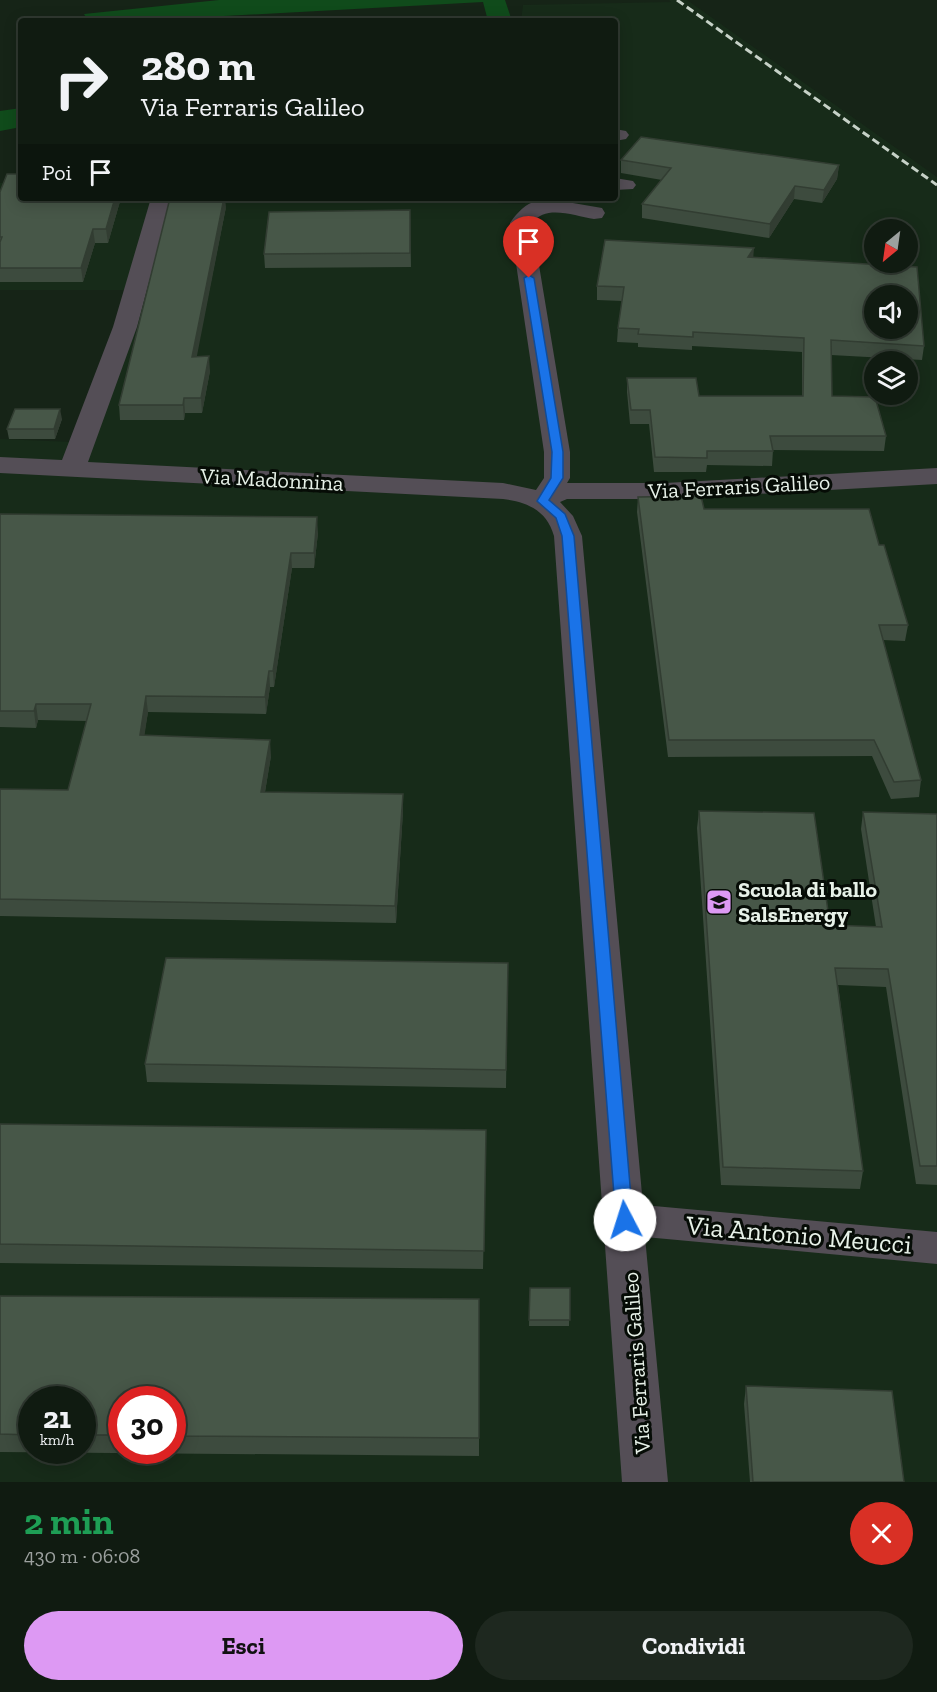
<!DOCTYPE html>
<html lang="it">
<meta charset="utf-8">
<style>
:root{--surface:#101b11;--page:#1e281f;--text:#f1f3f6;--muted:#9ca19f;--line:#303931;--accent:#dd99f3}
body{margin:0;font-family:"Zilla Slab",serif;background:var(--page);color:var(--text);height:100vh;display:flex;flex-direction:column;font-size:22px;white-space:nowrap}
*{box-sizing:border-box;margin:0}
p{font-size:20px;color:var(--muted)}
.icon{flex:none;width:33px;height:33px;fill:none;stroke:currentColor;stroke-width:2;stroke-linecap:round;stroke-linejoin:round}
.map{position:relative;height:1482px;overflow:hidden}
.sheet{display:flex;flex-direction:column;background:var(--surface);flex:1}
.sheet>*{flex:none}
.guide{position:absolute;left:18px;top:18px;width:600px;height:183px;border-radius:6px;box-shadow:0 3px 15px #0003,0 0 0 2px var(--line);background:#101b11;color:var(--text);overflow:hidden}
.needle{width:39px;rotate:209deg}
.fabs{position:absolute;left:864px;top:219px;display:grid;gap:12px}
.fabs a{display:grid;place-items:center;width:54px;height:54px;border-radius:50%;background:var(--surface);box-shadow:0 3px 15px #0003,0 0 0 2px var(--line);font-size:30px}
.speed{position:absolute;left:18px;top:1386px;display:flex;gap:12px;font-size:30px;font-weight:700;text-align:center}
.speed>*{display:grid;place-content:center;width:78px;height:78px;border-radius:50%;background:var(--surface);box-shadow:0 3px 15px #0003,0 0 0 2px var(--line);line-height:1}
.speed small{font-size:15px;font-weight:400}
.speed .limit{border:9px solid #d22;background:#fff;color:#111}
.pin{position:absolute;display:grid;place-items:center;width:51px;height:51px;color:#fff;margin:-62px -26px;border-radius:50% 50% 50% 0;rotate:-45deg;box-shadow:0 0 6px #0007}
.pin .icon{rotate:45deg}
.me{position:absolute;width:66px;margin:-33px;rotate:355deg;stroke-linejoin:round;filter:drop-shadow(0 0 4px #0008)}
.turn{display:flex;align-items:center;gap:21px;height:126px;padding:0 24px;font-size:27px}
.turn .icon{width:78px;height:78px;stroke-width:2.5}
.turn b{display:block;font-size:42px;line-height:51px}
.then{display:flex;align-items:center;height:57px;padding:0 24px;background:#0003;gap:12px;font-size:22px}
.round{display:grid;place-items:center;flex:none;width:63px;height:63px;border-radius:32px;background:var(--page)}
.summary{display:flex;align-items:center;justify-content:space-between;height:102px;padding:0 24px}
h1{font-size:36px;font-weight:800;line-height:45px;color:#1e9e55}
.button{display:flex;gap:12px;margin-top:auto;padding:12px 24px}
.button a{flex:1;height:69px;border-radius:36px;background:var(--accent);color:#111;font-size:24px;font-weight:800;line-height:69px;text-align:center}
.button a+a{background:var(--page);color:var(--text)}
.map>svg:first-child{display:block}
.built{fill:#172b19;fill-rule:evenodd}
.green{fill:#104b1b}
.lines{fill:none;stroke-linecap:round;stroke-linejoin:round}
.minor{fill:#544e56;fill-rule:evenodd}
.rail{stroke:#c6d1c7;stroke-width:3;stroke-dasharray:8 4;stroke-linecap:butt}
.wall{fill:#3d4b3e;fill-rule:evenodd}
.shaded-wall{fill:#323d32}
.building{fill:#475748;stroke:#323d32;stroke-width:1.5;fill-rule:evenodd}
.route{fill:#1a73e8;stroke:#114b97;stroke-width:1.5}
.labels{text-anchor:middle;stroke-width:6;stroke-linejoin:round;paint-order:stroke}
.street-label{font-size:22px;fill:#e7f1e8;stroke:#060c06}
.poi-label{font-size:22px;font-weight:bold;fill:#e7f1e8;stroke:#060c06;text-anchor:start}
.near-street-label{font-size:27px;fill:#e7f1e8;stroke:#060c06}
</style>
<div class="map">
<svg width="937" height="1482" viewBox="0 0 937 1482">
<rect width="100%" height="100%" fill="#162417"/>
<path class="built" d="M669 0H687L937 177V1482H0V439L73 442 128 290H0V183L21 181V198L398 199 525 204V198H615V21H521L523 5 671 2ZM874 230H908V262H874ZM874 296H908V328H874ZM874 362H908V394H874ZM32 1400H82V1450H32ZM122 1400H172V1450H122Z"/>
<path class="green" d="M219 0H505L512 21H488L483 2 132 21H88L84 14Z
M21 108V127L0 131V111Z"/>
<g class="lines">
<path class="minor" d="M615 129 626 131 629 135 626 139 615 141Z
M615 178 633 181 636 185 633 189 615 190Z
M151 198H165L170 203 137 327 88 462 503 483 536 490 544 478V452L510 223C527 198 541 198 570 198L567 202 602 208 605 213 602 218 594 219C574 216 546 204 532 223L570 452V478L567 483H665L937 468V484L665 499H567L560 502 573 516 582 536 643 1205 937 1232V1264L645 1237 668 1482H622L554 536C547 511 528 502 503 499L0 473V457L62 460 113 327Z"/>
<path class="rail" d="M677 0 937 185"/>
</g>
<path class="wall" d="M621 160 839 165 837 179 822 203 794 199 769 238 642 218V204L662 180 621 173Z
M0 192 21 198H121L108 243H95L83 282H0Z
M226 207 196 356 210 371 202 413H185L184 420H120L119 405Z
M410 210 411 267 265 268 264 254Z
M754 258 924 346 922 360 831 355 832 396 886 436 884 451 773 450 772 466 707 465 706 472H654L649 424H630L627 392V378L699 396H802V352L692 346V350L638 347V343L617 342 618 328 622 301 597 300V286Z
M62 419 55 439H9L7 429Z
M638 497 879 545 908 625 905 641 883 640 921 780 919 797 891 799 872 756 668 757 637 512Z
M0 514 318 533 314 568H292L274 687H270L266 714 148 712 144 735 271 756 265 792 403 811 396 923 0 916V789L68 790 87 721 38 720 36 728 0 727Z
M699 811 830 925 876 927 861 829 863 812 937 814V1185L916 1184 886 987 838 985 863 1171 860 1189 721 1185 697 828Z
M508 963 506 1088 147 1082 145 1064Z
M0 1124 486 1130 483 1269 0 1263Z
M530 1288H570L569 1326H529Z
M0 1296 479 1299V1456L0 1452ZM32 1400H82V1450H32ZM122 1400H172V1450H122Z
M746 1386 904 1482H750L744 1404Z"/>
<path class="shaded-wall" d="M839 165 837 179 822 203 824 190Z
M795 186 794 199 769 238 770 224Z
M115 198H121L108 243 106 229Z
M224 198H225L226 207 194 371 192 357Z
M93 229 95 243 83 282 81 268Z
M754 248 753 261 748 257Z
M209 356 210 371 202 413 201 398Z
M184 398 185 413 184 420 183 405Z
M60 409 62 419 55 439 54 429Z
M317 517 318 533 314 568V553Z
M291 553 292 568 274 687 273 671Z
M269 671 270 687 266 714 265 697Z
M146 696 148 712 142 752 140 735Z
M36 704 38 720 36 728 34 711Z
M270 740 271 756 262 809 261 792Z
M403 794V811L396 923 395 906Z"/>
<path class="building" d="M641 137 839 165 824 190 795 186 770 224 642 204 671 168 621 160Z
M7 174H21V198H115L106 229H93L81 268H0V242L2 237H0V192Z
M170 198H224L192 357 209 356 201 398H184L183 405H119Z
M410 210V253L264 254 269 212Z
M605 240 754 248 748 257 917 267 924 346 831 340 832 396 875 397 886 436H770L773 451H707V458L655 457 650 410H631L627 378H696L699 396H803L804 338 693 332V337L638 334 639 329 618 328 624 287 597 286ZM874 296H908V328H874Z
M15 409H60L54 429H7Z
M701 496 704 509H869L879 545H884L908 625H879L921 780 894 782 874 740H669L638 497Z
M0 514 317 517 314 553H291L273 671H269L265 697 146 696 140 735 270 740 261 792 403 794 395 906 0 899V789L68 790 91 704H36L34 711H0Z
M699 811 814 813 830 925 882 927 863 812 937 814V1166H920L888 969 835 968 863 1171 723 1167Z
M166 958 508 963 506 1070 145 1064Z
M0 1124 486 1130 484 1251 0 1244Z
M530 1288H570V1320H529Z
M0 1296 479 1299V1438L172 1436V1400H122V1435H82V1400H32V1435L0 1434Z
M746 1386 892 1391 904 1482H753Z"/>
<path class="route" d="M529 275 534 278 563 452V478L549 500 565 514 574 536 633 1220 631 1224 625 1226 618 1224 616 1220 562 536 556 518 537 501 551 478 552 452 524 278Z"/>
<defs>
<symbol id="school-square" viewBox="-11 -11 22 22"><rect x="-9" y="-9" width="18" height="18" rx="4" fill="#dd99f3" stroke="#060c06"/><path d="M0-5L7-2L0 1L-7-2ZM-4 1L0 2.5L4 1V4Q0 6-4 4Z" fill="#111"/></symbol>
</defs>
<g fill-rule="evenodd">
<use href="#school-square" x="704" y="887" width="30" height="30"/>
</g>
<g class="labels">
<g class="street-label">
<text transform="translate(272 479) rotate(3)" y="8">Via Madonnina</text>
<text transform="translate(739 486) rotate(-3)" y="8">Via Ferraris Galileo</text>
<text transform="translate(636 1363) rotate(-94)" y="8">Via Ferraris Galileo</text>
</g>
<g class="poi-label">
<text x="738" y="897">Scuola di ballo<tspan x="738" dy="25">SalsEnergy</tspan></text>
</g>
<g class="near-street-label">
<text transform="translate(799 1235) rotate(5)" y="9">Via Antonio Meucci</text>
</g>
</g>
</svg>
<div class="fabs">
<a><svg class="needle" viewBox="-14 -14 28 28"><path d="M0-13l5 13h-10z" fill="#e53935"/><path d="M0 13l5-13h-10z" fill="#9ca19f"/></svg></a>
<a><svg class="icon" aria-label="sound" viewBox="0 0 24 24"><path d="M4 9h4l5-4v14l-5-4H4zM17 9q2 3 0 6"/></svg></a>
<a><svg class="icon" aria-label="layers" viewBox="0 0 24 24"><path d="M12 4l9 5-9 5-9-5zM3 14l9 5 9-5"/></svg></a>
</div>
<div class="speed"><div>21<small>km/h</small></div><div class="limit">30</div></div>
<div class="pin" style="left:529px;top:278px;background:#d93025"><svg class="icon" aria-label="arrive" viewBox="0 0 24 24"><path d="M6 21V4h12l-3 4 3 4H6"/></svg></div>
<svg class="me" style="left:625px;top:1220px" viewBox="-20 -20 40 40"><circle r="19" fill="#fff"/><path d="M0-13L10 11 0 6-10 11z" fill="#1a73e8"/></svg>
<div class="guide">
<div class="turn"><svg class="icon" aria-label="right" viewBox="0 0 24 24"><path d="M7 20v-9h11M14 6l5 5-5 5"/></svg><div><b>280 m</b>Via Ferraris Galileo</div></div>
<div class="then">Poi<svg class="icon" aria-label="arrive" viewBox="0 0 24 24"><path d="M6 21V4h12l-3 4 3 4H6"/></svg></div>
</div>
</div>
<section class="sheet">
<div class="summary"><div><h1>2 min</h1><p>430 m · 06:08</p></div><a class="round" style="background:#d93025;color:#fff"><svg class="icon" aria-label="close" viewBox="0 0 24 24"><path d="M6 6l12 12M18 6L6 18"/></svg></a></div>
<div class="button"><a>Esci</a><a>Condividi</a></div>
</section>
